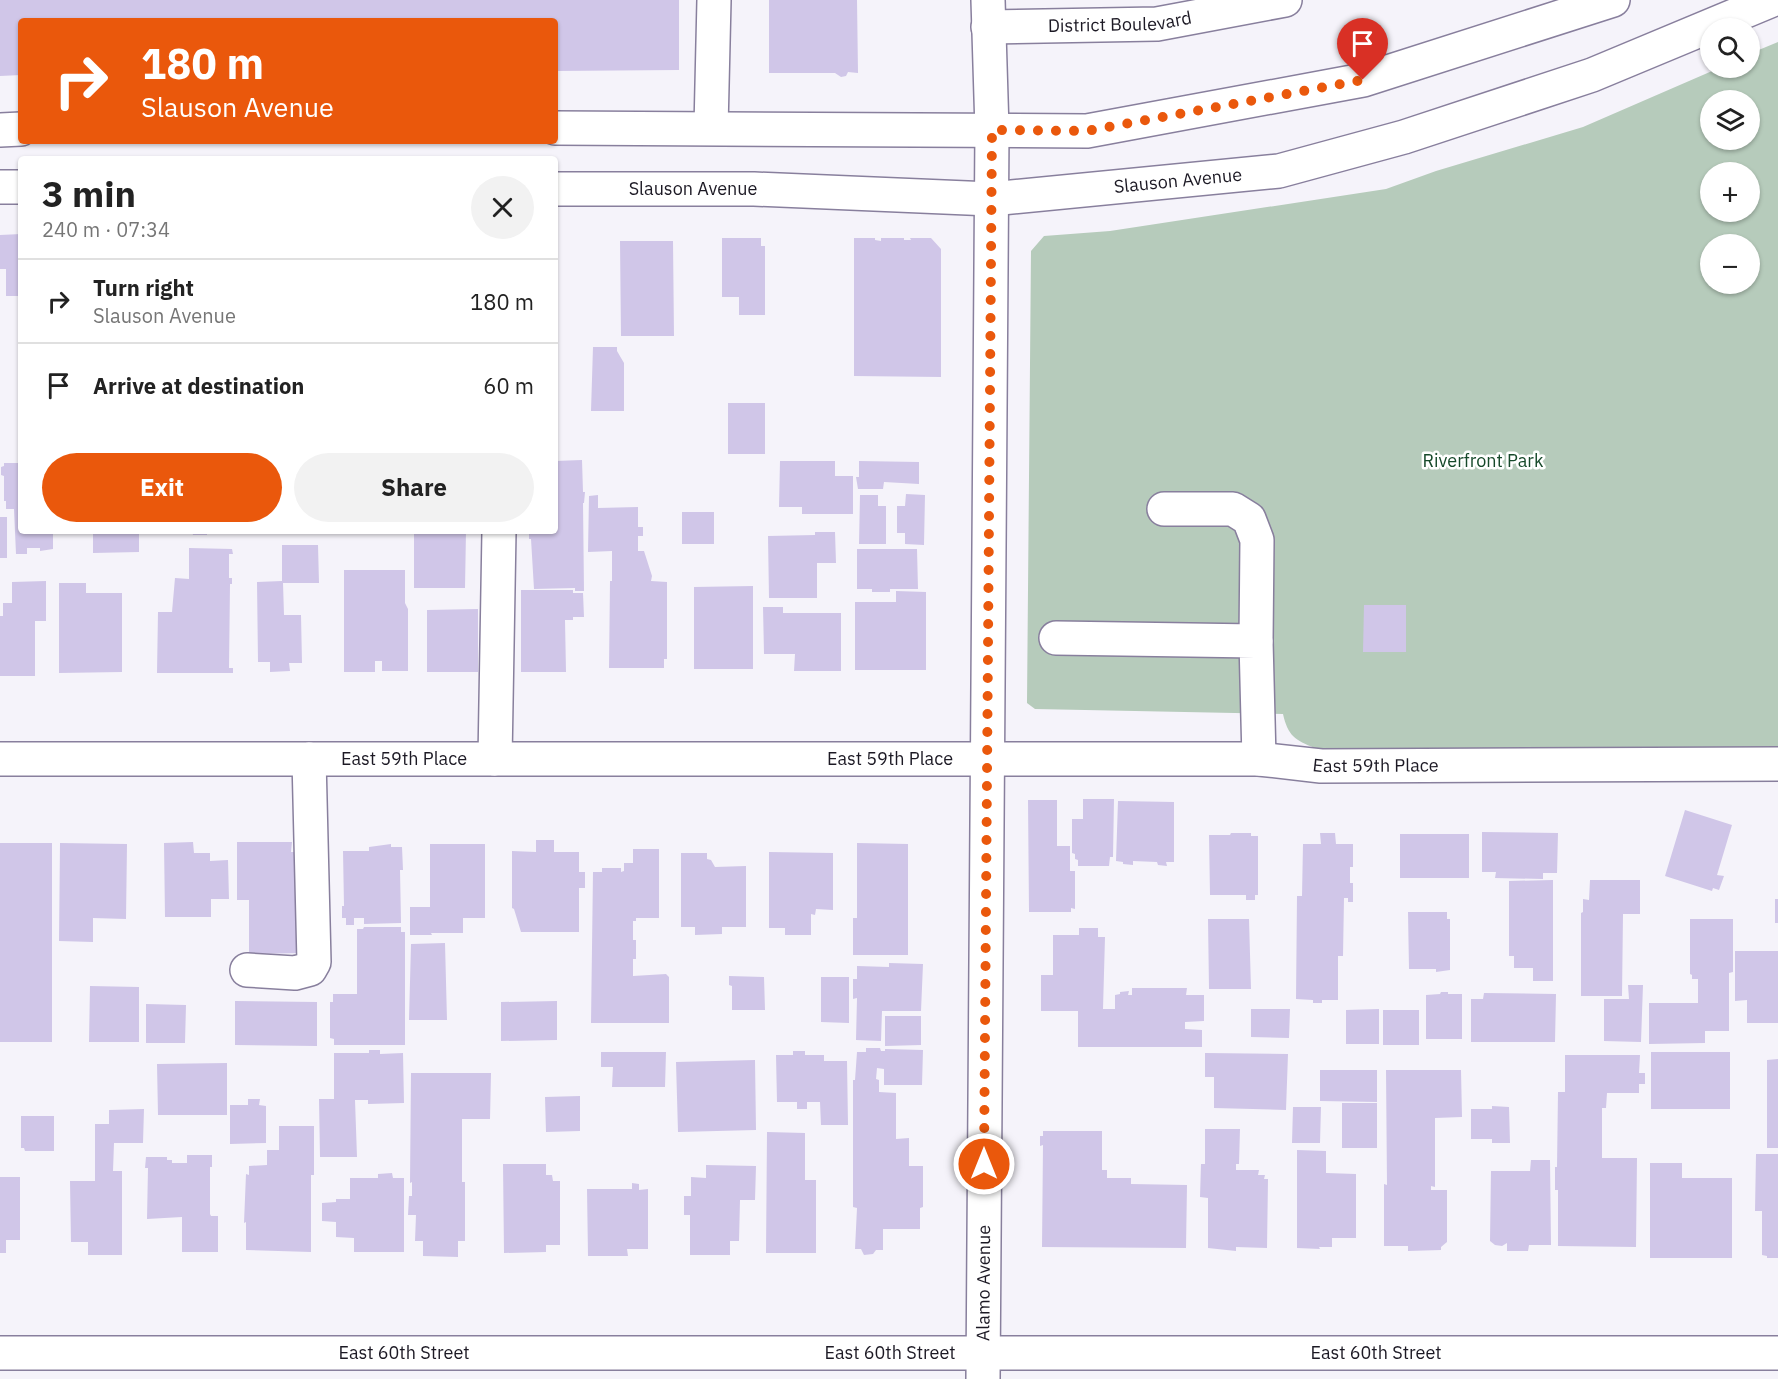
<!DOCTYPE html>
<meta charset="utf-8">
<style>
:root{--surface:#fff;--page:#f2f2f2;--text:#222;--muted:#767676;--line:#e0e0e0;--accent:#ea580c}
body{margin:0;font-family:"IBM Plex Sans",sans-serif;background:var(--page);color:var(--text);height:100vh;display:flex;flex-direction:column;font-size:22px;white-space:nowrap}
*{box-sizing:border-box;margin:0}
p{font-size:20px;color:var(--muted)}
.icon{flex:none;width:33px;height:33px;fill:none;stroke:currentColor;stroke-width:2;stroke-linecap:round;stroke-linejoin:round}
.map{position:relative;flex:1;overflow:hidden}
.sheet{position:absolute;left:18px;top:156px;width:540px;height:378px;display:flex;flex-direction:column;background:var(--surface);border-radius:6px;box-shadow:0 2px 4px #0004}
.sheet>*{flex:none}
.hud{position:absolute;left:18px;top:18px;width:540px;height:126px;border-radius:6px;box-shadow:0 2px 4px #0004;background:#ea580c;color:#fff;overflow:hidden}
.controls{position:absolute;left:1700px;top:18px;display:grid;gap:12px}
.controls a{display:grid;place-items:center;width:60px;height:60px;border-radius:50%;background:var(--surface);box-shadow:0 2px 4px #0004;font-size:30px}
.pin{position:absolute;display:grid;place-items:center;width:51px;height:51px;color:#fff;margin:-62px -26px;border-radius:50% 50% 50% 0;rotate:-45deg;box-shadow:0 0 6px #0007}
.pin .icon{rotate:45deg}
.me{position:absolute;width:66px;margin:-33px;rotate:0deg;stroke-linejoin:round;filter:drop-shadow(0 0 4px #0008)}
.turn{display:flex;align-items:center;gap:21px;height:126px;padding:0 24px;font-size:27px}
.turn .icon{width:78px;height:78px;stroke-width:2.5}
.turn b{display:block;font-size:42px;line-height:51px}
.round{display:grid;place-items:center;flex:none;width:63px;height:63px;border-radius:32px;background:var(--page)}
.head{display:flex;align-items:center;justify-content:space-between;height:102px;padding:0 24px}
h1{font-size:36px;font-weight:700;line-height:45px}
.primary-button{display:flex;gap:12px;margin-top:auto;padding:12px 24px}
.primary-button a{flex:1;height:69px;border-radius:36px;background:var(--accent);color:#fff;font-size:24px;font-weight:700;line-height:69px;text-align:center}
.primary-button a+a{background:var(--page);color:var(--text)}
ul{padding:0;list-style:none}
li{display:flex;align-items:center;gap:18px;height:84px;padding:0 24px;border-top:2px solid var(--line)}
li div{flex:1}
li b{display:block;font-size:22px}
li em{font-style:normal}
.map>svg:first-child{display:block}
.green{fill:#b6cbbb;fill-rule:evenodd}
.building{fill:#d0c6e8}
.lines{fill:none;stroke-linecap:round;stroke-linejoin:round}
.minor-casing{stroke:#887f9d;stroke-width:36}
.major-casing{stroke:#887f9d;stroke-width:36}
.minor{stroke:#fff;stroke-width:33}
.major{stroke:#fff;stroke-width:33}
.route{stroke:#ea580c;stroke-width:10;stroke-dasharray:0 18}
.labels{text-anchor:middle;stroke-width:5;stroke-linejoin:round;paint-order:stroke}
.street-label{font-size:18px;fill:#1c1924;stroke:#fff}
.park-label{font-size:18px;fill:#16492a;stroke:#fff}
</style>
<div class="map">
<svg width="1778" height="1379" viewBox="0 0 1778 1379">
<rect width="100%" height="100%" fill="#f5f3fa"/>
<path class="green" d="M1778 42V749L1315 748C1295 740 1288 736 1283 714L1035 709 1027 703 1031 251 1044 236 1110 231 1386 189 1436 171 1583 127 1719 68H1749V54ZM1710 100H1749V140H1710ZM1710 172H1749V212H1710ZM1710 244H1749V284H1710Z"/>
<path class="building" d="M0 0H679V70L555 71V21H21V75L0 76Z
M769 0H857L858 73 848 72 846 76 841 77 835 73H769Z
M21 234V296H6V269H0V235Z
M722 238H761V246H765V315H739V297H722Z
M854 238H875V240L881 241V238H904V240H911L910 238H931L941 249V377L854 376Z
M620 241H673L674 336H621Z
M593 347H617V351L624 363V411H591Z
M728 403H765V454H728Z
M582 460 583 492H585L584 503H583L584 591H575V588L534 589 531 539H529V531H555V461Z
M780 461H835V476H853V514H802V507H779Z
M859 461 919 462V484L884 482 883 489H858L856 477H859Z
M4 463H21V531H53V549L40 551V548H27V554H16L14 509H6V501H4V476L1 475V467L4 466Z
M906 494 925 495 924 545 905 544V533H897V506H905Z
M598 495V508L638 507V527H643V536H638V551H644L652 576 651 581 667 582V659H664V668H609L610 581H612V551L588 552 589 496Z
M860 495H878V506H886V544H859Z
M682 512H714V544H682Z
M0 517H7V558H0Z
M93 531H139V552L93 553Z
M192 531H207V535H193Z
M414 531H466L465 588H414Z
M815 532H835L836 563H817V598H769L768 536 815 535Z
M282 545H318L319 583H283L284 615H301L302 663H289L290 671 270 672V662H258L257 582 282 581Z
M189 548 232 549 233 554H229V578H232V584H230L229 668H233V673H157L158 612H172L175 578 189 579Z
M857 549H917L918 589H890V592H872V589H857Z
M344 570H405V603L408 609V671H382V661H375V672H344Z
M46 581V621H35V676H0V616H3V603H12V582Z
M59 583H86V593H122V672L59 673Z
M753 586V669H694V587Z
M521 590H573V593H583L584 617H573V620H565L566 672H521Z
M896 591 926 592V670H855V602H896Z
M1364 605H1406V652H1363Z
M763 607H783V613H841V671H794L795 654H764Z
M478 609V672H427V610Z
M1083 799H1114L1113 857H1110L1109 866H1078V860L1075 859V854L1072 853V819H1083Z
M1028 800H1057V846H1070V871H1075V909L1071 908V912H1029Z
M1118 801 1174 802V862H1166L1167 866 1158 865 1157 862 1133 861V865L1123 864V862L1116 861Z
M1685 810 1732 825 1717 875 1724 876 1719 890 1713 888 1712 891 1665 876Z
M1482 832 1558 833 1557 873H1543V879L1495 878 1496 872H1482Z
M1231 833H1251V836H1258V895H1255V900H1246V895H1210L1209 835H1230Z
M1320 833H1335L1336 844H1353V867H1350V883H1353V902H1348V898H1344L1343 956H1338V1000H1322V1003H1313V1000L1296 999 1297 896H1302L1303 844H1321Z
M1400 834H1469V878H1400Z
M536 840H554V852H579V872H585V888H579V932H521L514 909 512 908V851L536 852Z
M193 842 194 853H210V861L228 860 229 899H211V917H165L164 843Z
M237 842H292L291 852H298L304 953 249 954V900H237Z
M0 843H52V1042H0Z
M60 843 127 844 126 919 93 918V942L59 941Z
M857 843 908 844V955H853V918H857Z
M391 844V847H402L403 870H400L401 923 364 924V918H354V925H346V918H342V906H344L343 851H369V847Z
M430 844H485V918H463V933H431L432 935H410V907H430Z
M633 849H659V918H636V921H633V940H636V959H633V976L666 974 669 977V1023H591L593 872H602V868H621V872L624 871V863H633Z
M769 852 833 853V910L816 909 815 915 811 914V935H785V928H769Z
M681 853H707V859L711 860 715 867 746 866V927H722V934L695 935V927H681Z
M1553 880V981H1533V968H1514V956H1509V881Z
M1590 880H1640V914H1623L1622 996H1581V913L1583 912V899L1589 900Z
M1775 899H1778V923H1775Z
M1408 912H1447V919H1450V970L1436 972V969H1409Z
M1208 919H1249L1251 989H1209Z
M1690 919H1733V972L1729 973V1031H1705V1043L1649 1044V1003H1698V979H1692V975L1690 974Z
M364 927H401V932H405V1045H334V1039L330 1038V1002H333V994H357V929H363Z
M1079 928H1098V937H1105L1103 1009H1115V995L1120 994V992L1129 991 1128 995H1132V988H1187L1186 995H1204V1021L1185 1022V1029L1202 1030V1047H1078V1011H1041V975H1053V935H1079Z
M445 943 447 1020H409L411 944Z
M1735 951H1778V1023H1747V1000L1735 1001Z
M889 963 923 964 921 1011H882L881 1041 856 1040 857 998 853 999V979H857V966L889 967Z
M729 976 764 977 765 1010H732V986L729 985Z
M821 977H849V1023L821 1022Z
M1628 985H1643L1641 1042 1604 1041V999H1629Z
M90 986 139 987V1042H89Z
M1441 992H1448V994H1462V1039H1426V995L1440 994Z
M1484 993 1556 994 1555 1042H1471V999H1483Z
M235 1001 317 1002V1046L235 1045Z
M557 1001V1040L501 1041V1002Z
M146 1004 186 1005 185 1043H146Z
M1251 1009H1290L1289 1038 1251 1037Z
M1379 1009V1044H1346V1010Z
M1383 1010H1419V1045H1383Z
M885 1016H921V1045L885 1046Z
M866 1048H880L881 1051H885V1049L923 1050 922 1085H884V1069L877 1068 876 1079 879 1080V1092L896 1093V1139L909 1138V1166H923V1207L920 1208V1229H883V1250H876L873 1254 864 1255 861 1249H855L857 1208 853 1207V1080H855L857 1052H866Z
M369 1050H380V1054L403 1053 404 1103 368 1104V1100H355L357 1157H320L319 1099H334V1053H369Z
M793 1051H805V1055H824V1061H847L848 1125H821L820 1102H807V1109H797V1102H777L776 1055H793Z
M601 1052H666L665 1087H612L613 1067H601Z
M1651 1052H1730V1109H1651Z
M1205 1053 1288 1054 1286 1110 1214 1108V1077H1205Z
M1565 1055H1640L1639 1073H1645V1084H1639V1093H1607L1606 1108H1602V1158H1637L1636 1247 1558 1246V1190H1555V1167H1557L1558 1092H1565Z
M1778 1059V1148H1767V1060Z
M755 1060 756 1130 678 1132 676 1062Z
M227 1063V1115H158L157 1064Z
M1320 1070H1377V1102L1320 1101Z
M1386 1070H1461L1462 1117 1435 1118V1187L1431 1186V1190H1447V1242L1441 1247V1250L1408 1251V1246H1384V1184L1387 1185Z
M411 1073H491L490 1119H462V1182H465V1241H458V1257L423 1256V1241H415L416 1215H408L409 1196H412V1182L410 1183Z
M580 1096V1131L546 1132 545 1097Z
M248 1099H260L259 1105 266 1106V1143L230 1144V1105H248Z
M1342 1103H1377V1148H1342Z
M1492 1106 1509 1107 1510 1143H1492V1139H1471V1109H1492Z
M1293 1107H1321L1320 1143H1292Z
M144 1109 143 1143H114L113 1171H122V1255H88V1242H71L70 1181H95V1124H109V1110Z
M21 1116H54V1151H25L24 1148H21Z
M279 1126H314V1175H311V1252L246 1250V1222L244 1223 246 1174 249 1175V1166L267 1165V1150H279Z
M1205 1129H1240L1239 1164H1236V1170H1259L1258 1175H1265L1264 1179H1268L1267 1248 1236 1247V1251L1208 1248V1198L1200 1197 1201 1164H1205Z
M1043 1131H1102V1170H1107V1178H1131V1184L1187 1185 1186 1248 1042 1247 1043 1145 1040 1146V1136H1043Z
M767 1132 805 1133V1180H816V1253H766Z
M1297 1150 1326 1151V1173L1356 1174V1238H1332V1247H1319L1320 1249 1297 1248Z
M1756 1154H1778V1258H1767V1256L1762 1255V1211H1755Z
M187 1155H212V1167H210V1214L211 1216H218V1252H182V1217L147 1219 148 1168H145L146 1157H167V1160H172V1163H187Z
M1531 1160H1550L1551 1245H1529L1528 1251H1507V1243L1502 1246 1495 1245 1490 1241 1491 1171H1530Z
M1650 1163H1682V1178H1732V1258H1650Z
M503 1164H546V1175H552L553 1181H560V1245H546V1252L504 1253Z
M706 1165 756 1166 755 1200H740L739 1241H730V1255H690V1215H684V1196H691V1177L706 1178Z
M392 1173 393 1178H404V1252H354V1238L336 1237V1222L322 1221V1203L336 1202V1199H350V1178H378V1174Z
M0 1177H20V1240H6V1253H0Z
M632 1183 639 1184V1190L648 1189V1249H627L628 1256H588L587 1189H632Z"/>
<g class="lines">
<defs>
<g id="minor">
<path id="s1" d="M988 27 1157 24 1285 0"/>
<path d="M711 128 714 0"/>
<path d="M1164 509H1233L1249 519 1257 540 1256 641"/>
<path d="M1056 638 1256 641 1259 759"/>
<path id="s2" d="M0 759H1259L1321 766 1778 764"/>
<path d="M495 759 499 531"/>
<path d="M247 970 295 973 310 969 314 962 309 759"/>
<path id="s3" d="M0 1353H1778"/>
<path id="s4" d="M983 1379 992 130 988 0"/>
</g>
<g id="major">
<path d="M555 128 1087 131 1363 80 1613 0"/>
<path d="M0 130 21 129"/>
<path d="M0 187H21"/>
<path id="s5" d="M555 189H754L991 199 1279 171 1404 137 1592 75 1772 0"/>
</g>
</defs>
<use href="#minor" class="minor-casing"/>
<use href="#major" class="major-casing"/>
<use href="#minor" class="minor"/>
<use href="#major" class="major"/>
</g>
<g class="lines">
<path class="route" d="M984 1164 992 130 1087 131 1363 80"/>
</g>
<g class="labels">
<g class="street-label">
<text dy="6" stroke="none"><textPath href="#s1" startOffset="132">District Boulevard</textPath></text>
<text dy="6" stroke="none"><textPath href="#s5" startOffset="624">Slauson Avenue</textPath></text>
<text dy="6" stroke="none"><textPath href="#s5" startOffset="138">Slauson Avenue</textPath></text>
<text dy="6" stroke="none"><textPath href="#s2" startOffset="404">East 59th Place</textPath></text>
<text dy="6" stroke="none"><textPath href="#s2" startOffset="890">East 59th Place</textPath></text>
<text dy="6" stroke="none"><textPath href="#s2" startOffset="1376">East 59th Place</textPath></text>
<text dy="6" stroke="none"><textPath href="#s4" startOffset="96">Alamo Avenue</textPath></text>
<text dy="6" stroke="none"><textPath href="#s3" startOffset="404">East 60th Street</textPath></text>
<text dy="6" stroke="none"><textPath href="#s3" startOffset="890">East 60th Street</textPath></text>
<text dy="6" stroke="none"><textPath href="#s3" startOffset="1376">East 60th Street</textPath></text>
</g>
<g class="park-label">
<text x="1483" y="467">Riverfront Park</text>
</g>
</g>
</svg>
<div class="controls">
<a><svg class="icon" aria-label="search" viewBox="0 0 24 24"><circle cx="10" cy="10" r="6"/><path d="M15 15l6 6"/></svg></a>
<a><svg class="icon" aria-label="layers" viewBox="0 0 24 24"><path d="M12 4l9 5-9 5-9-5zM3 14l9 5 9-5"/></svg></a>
<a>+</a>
<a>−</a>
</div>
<div class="pin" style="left:1363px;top:80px;background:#d93025"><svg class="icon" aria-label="arrive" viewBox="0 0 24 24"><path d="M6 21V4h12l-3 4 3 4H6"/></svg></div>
<svg class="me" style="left:984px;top:1164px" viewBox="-20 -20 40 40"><circle r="17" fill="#ea580c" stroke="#fff" stroke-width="3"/><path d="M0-11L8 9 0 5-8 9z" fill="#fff"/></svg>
<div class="hud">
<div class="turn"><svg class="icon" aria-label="right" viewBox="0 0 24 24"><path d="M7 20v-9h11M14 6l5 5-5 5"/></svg><div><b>180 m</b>Slauson Avenue</div></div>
</div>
<section class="sheet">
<div class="head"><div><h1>3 min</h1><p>240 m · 07:34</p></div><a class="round"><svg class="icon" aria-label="close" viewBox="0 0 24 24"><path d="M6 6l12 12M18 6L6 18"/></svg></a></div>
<ul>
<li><svg class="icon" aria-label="right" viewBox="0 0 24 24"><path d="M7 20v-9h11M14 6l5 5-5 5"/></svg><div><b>Turn right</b><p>Slauson Avenue</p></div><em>180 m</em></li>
<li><svg class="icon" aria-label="arrive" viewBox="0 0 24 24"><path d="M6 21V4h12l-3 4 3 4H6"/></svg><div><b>Arrive at destination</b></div><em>60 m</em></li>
</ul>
<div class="primary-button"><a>Exit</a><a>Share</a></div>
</section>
</div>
